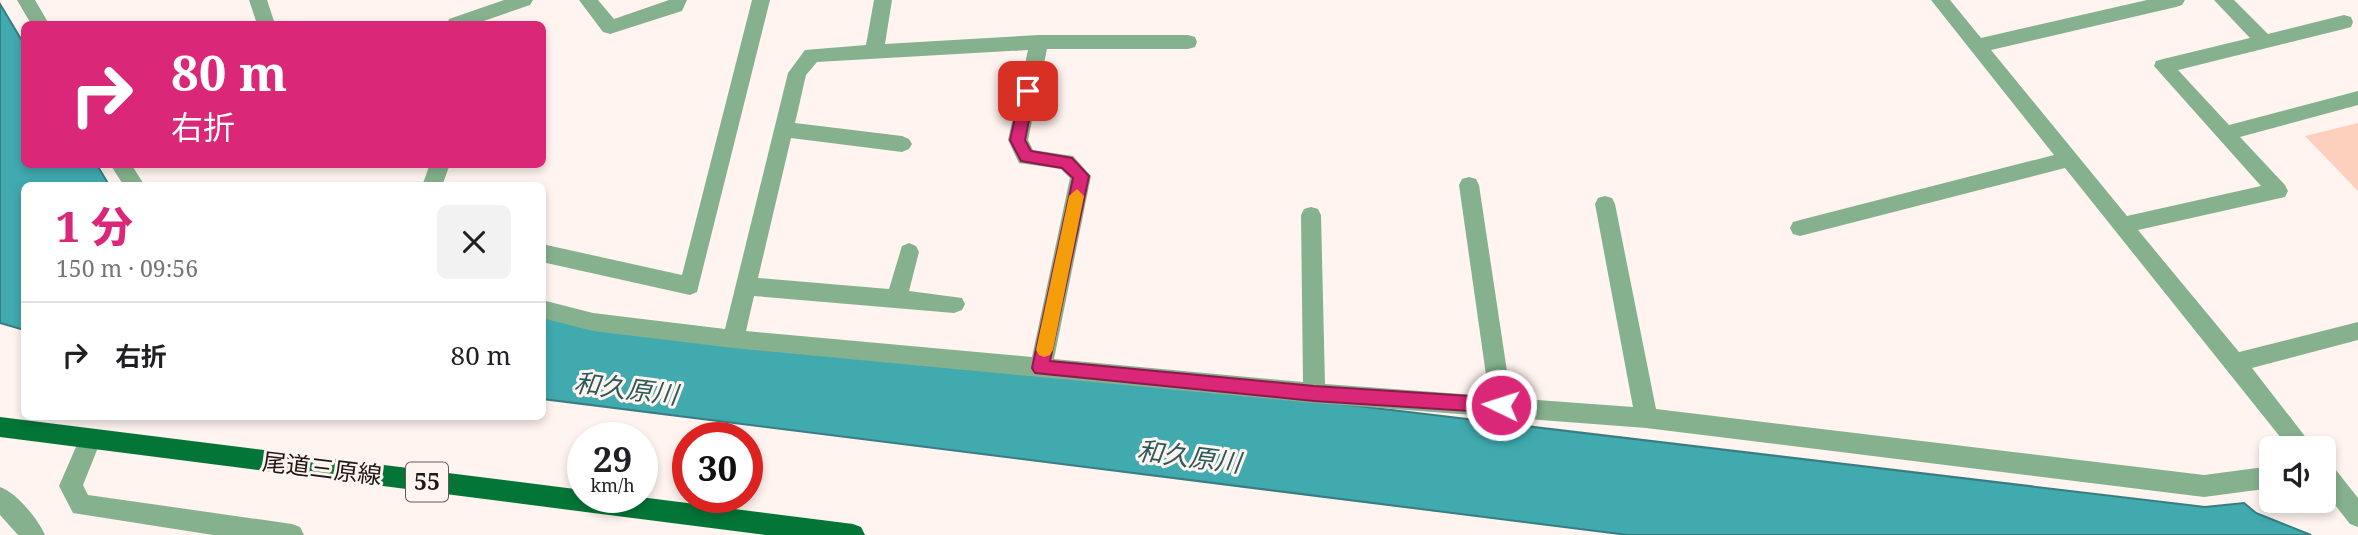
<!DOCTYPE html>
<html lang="ja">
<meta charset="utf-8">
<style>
:root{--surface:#fff;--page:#f2f2f2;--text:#202124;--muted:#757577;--line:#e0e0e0;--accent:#db2777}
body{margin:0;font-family:"Noto Serif","Noto Sans JP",serif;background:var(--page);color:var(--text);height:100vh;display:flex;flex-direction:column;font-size:26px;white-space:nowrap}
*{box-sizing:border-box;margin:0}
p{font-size:23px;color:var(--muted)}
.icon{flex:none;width:38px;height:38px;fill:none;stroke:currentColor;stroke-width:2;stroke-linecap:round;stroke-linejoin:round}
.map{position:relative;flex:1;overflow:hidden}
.sheet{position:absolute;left:21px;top:182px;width:525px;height:238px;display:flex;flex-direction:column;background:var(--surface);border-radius:10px;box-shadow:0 4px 10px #0003}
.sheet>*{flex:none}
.guide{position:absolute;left:21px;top:21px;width:525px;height:147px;border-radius:10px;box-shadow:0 4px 10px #0003;background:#db2777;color:#fff;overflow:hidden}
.buttons{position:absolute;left:2259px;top:436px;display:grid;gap:14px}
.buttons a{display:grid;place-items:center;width:77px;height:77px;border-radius:10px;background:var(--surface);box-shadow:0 4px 10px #0003;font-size:35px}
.speed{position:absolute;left:567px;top:422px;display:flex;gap:14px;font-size:35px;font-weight:700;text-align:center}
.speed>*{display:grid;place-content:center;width:91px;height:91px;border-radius:50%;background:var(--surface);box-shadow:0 4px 10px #0003;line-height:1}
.speed small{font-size:18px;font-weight:400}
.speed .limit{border:10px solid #d22;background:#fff;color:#111}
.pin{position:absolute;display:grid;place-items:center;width:60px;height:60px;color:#fff;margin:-30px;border-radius:14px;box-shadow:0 4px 10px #0006}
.me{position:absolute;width:77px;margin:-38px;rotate:274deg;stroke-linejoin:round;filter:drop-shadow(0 0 5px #0008)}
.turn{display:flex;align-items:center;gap:24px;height:147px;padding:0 35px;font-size:32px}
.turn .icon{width:91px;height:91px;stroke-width:2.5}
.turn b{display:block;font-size:49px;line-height:60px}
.round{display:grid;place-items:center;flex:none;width:74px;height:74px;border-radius:10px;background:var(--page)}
.summary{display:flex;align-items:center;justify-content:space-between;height:119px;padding:0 35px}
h1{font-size:42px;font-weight:800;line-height:52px;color:var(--accent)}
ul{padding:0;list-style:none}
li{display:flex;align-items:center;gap:21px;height:105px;padding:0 35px;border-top:2px solid var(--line)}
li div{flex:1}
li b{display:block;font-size:26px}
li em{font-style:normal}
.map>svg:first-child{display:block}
.water{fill:#40aaaf;stroke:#367e81;stroke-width:2}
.building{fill:#fcd0bc}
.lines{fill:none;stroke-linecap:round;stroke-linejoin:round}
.minor{fill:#85b18e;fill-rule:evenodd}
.major{fill:#037637;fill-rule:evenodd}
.route{fill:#db2777;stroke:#8e194d;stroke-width:2}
.slow{fill:#f59e0b}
.labels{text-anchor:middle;stroke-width:6;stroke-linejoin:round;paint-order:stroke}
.shield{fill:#fff4ef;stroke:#625b58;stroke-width:2}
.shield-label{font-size:23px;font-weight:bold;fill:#1e1917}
.street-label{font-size:24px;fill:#1e1917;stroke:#fff4ef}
.water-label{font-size:26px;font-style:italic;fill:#2c5a5c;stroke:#fff4ef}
</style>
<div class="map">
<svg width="2358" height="535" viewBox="0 0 2358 535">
<rect width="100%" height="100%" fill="#fff4ef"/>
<path class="water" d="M0 4 24 44V164L97 165 109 185 24 186V330L0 323Z
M543 309 2205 507 2244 503 2256 513 2311 535H1628L543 399Z"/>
<path class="building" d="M2358 123V191L2305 136Z"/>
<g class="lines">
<path class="minor" d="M17 0H35L49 24H31Z
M249 0H267L275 24H257Z
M504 0H533L530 5 475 24H447L449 19Z
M579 0H598L614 19 669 0H687L682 11 610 34 603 32Z
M752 0H770L697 292 690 295 542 262V244L682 275Z
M874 0H892L885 44 1039 35H1188L1195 37 1197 42 1195 47 1188 49H1047L1028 140 1033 150 1073 156 1091 176 1054 359 1303 382 1301 215 1304 209 1311 207 1318 209 1321 215 1325 384 1489 396 1459 185 1462 179 1469 177 1476 179 1479 185 1511 398 1633 407 1595 204 1598 198 1605 196 1612 198 1615 204 1656 409 2204 475 2272 466V488L2204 497 1646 428 1314 403 733 348 593 331 542 318V300L593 313 725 329 788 73 805 50 866 45ZM1028 50 1008 140 1019 163 1061 169 1070 178 1032 357 746 331 754 296 954 313 962 310 965 304 962 298 909 291 919 252 916 246 909 243 902 246 889 289 758 278 791 138 902 152 909 149 912 144 909 139 902 136 795 123 806 75 817 62Z
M1931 0H1950L1981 38 2147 0H2185L2182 5 2176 7 1991 50 2127 216 2261 186 2154 66 2156 61 2163 59 2250 38 2214 0H2234L2268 34 2344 15 2351 17 2353 22 2351 27 2344 29 2178 70 2229 125 2358 91V105L2240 137 2285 185 2288 191 2285 197 2138 230 2239 352 2358 322V340L2252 368 2314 448H2289L2065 168 1800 236 1793 234 1790 228 1793 222 1800 220 2054 155Z
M110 164H131L145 186H124Z
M430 164H450L442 186H422Z
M90 430 98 433 101 440 83 485 88 495 292 524 300 527 304 535H213L73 513 59 486 82 433Z
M2324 462 2332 465 2358 498V527L2350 524 2324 491Z
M0 487C17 493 38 519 45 535H18L0 515Z"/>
<path class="major" d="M0 417 583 490V497H640L853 524 861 527 865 535H765L0 437Z"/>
</g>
<path class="route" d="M1028 85 1035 91 1025 140 1031 151 1072 158 1089 176 1050 361 1314 386 1501 398 1507 400 1509 405 1507 411 1501 413 1314 401 1035 373 1032 368 1073 178 1062 168 1021 161 1010 140 1021 91Z"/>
<path class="slow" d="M1077 189 1084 196 1053 350 1050 355 1044 357 1039 355 1036 350 1069 196Z"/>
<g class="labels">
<rect class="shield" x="406" y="462.5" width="42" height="39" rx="5"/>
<g class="shield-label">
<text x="427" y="490">55</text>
</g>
<g class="street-label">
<text transform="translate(322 469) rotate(7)" y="8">尾道三原線</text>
</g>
<g class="water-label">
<text transform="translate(626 389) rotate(7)" y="9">和久原川</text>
<text transform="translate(1189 457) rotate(7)" y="9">和久原川</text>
</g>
</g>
</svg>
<div class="buttons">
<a><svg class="icon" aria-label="sound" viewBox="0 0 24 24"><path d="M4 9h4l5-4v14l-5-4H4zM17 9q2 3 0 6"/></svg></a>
</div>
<div class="speed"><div>29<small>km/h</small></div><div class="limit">30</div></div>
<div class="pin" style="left:1028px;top:91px;background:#d93025"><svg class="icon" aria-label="arrive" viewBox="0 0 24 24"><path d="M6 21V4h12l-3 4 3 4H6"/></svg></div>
<svg class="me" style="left:1501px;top:405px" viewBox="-20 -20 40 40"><circle r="17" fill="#db2777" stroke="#fff" stroke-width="3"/><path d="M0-11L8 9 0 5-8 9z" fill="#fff"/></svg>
<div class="guide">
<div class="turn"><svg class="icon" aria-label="right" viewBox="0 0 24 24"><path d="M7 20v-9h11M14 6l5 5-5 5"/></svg><div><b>80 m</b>右折</div></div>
</div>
<section class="sheet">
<div class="summary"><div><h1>1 分</h1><p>150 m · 09:56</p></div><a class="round"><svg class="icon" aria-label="close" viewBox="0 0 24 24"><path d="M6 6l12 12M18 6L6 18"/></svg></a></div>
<ul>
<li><svg class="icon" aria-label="right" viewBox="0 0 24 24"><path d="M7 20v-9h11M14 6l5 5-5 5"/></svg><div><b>右折</b></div><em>80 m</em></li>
</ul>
</section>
</div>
